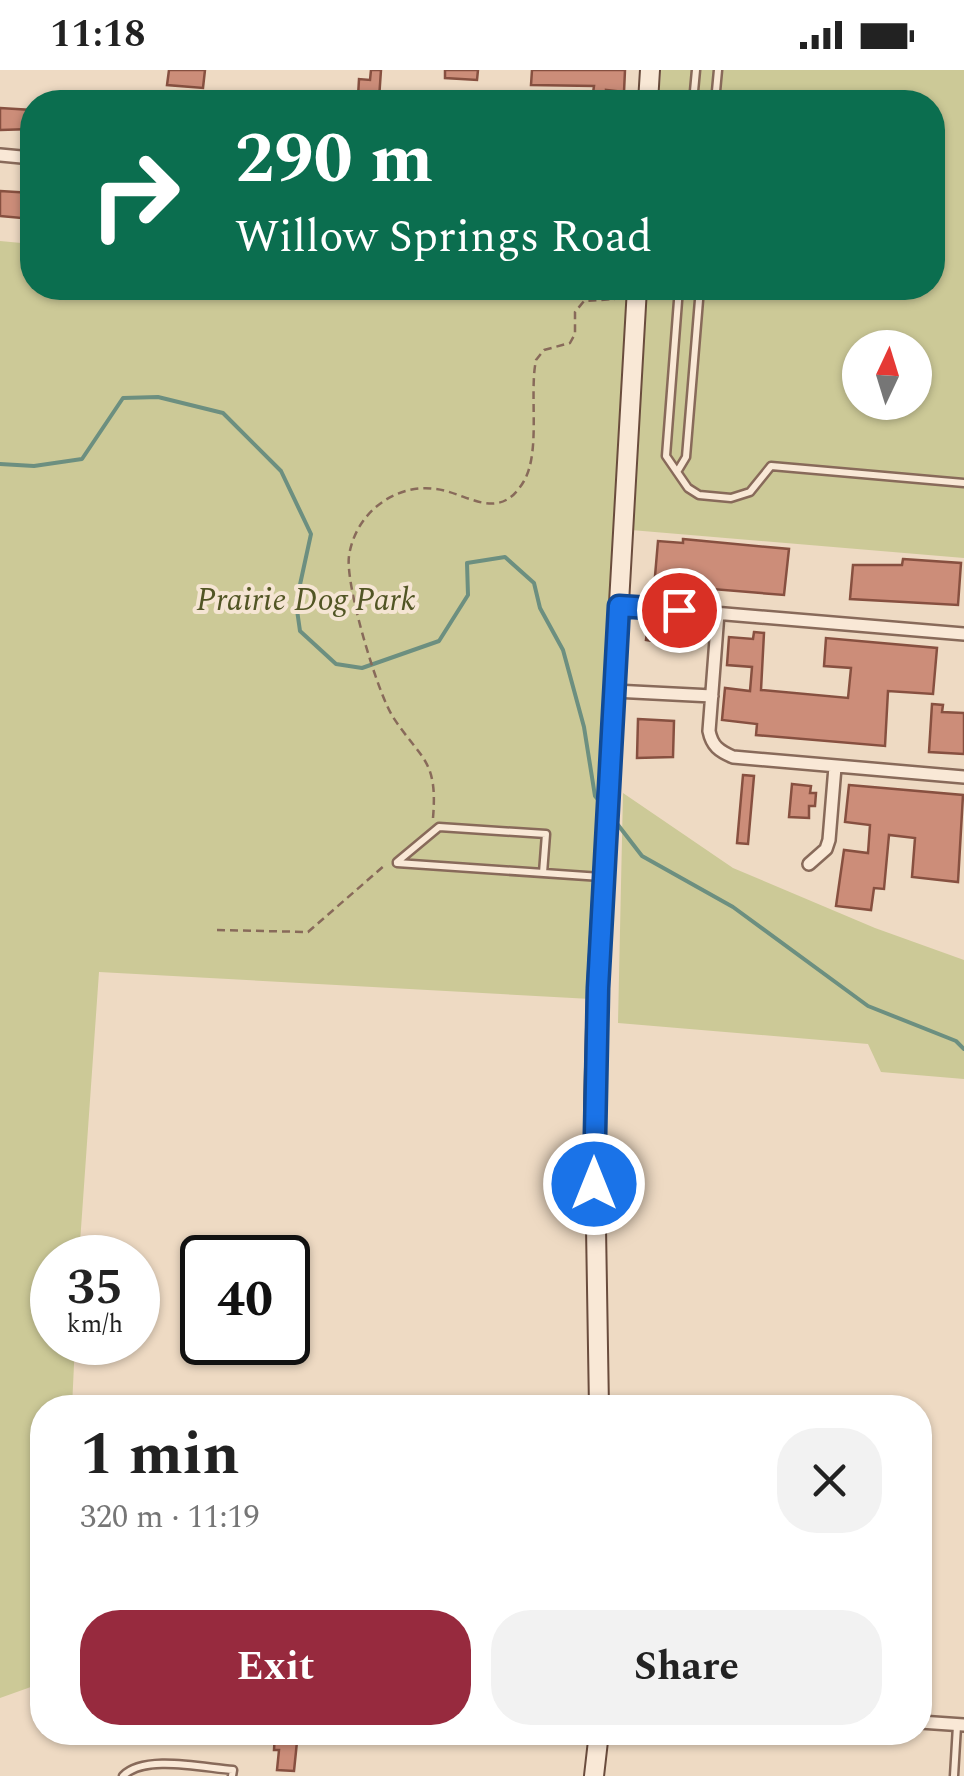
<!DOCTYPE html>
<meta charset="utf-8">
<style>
:root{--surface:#fff;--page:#f2f2f2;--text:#222;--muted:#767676;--accent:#972a3e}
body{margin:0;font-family:Spectral,serif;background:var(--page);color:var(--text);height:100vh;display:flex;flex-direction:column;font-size:38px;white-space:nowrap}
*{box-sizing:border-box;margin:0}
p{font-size:32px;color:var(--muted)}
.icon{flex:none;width:55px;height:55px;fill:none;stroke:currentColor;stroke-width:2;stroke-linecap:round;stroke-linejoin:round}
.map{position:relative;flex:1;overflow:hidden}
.drawer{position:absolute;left:30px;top:1325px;width:902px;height:350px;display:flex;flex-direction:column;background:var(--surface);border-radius:40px;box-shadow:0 2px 8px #0004}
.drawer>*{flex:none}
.hud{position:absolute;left:20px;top:20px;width:925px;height:210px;border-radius:40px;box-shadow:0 2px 8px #0004;background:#0b6e4f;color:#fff;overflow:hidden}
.needle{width:65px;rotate:4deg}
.fabs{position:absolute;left:842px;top:260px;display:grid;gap:20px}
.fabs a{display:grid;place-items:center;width:90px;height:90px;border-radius:50%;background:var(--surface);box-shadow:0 2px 8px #0004;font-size:50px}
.speed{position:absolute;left:30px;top:1165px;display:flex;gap:20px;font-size:50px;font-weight:700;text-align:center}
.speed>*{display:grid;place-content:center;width:130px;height:130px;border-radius:50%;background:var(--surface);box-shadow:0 2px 8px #0004;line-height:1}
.speed small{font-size:25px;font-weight:400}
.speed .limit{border:5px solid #111;border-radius:15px;background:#fff;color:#111}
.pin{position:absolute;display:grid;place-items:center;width:85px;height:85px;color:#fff;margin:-42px;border:5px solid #fff;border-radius:50%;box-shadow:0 2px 10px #0007}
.me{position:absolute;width:110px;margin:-55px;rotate:0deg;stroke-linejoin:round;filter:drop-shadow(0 0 8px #0008)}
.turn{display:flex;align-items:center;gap:35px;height:210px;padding:0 50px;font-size:45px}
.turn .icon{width:130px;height:130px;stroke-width:2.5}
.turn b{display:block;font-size:70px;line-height:85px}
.round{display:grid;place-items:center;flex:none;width:105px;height:105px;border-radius:40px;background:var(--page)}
.overview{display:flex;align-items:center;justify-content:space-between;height:170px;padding:0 50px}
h1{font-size:60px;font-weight:700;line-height:75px}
.primary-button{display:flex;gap:20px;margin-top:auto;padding:20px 50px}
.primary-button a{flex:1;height:115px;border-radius:40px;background:var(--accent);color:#fff;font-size:40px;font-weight:700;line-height:115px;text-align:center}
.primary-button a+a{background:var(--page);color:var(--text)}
.status{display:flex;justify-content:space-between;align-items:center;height:70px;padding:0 50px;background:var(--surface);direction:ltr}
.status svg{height:28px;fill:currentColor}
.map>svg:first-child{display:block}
.green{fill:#ccc997;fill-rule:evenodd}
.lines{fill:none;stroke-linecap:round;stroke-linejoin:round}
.stream{stroke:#6c8f80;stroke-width:4}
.building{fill:#cc8d79;stroke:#875040;stroke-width:2.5}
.lane-casing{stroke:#886a5a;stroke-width:11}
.street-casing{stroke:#886a5a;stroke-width:16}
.secondary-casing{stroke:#6a4c3d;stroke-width:22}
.path{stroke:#886a5a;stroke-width:2.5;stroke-dasharray:8 5;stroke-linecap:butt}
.lane{stroke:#f9e8d6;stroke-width:6}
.street{stroke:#f9e8d6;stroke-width:11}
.secondary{stroke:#f9e8d6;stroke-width:18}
.route-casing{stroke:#114b97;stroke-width:25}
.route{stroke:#1a73e8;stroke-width:18}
.labels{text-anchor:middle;stroke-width:8;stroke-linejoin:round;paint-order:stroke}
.park-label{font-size:32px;font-style:italic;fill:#515524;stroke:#f5e5d3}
</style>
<div class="status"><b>11:18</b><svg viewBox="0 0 49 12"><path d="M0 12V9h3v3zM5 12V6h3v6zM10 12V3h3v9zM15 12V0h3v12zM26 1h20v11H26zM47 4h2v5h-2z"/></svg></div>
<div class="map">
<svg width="964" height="1706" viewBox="0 0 964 1706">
<rect width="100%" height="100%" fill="#eedac3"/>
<path class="green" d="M661 0H964V488L631 460 647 218H932V32H659ZM860 278H915V332H860Z
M0 171 32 174V218H629L591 929 99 902 79 1187 52 1188V1272L75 1273 72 1337 42 1338V1613L0 1628Z
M623 723 733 798 875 858 964 890V1009L881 1002 868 974 618 953Z"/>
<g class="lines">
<path class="stream" d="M0 394 34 396 82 389 123 328 158 327 223 343 281 401 311 464 296 533 300 561 336 594 362 598 439 571 468 525 467 493 505 487 534 513 540 538 563 580 584 657 595 726 600 732
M615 751 642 786 733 837 868 936 956 971 964 979"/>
</g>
<path class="building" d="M169 0H205L203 18 167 15Z
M371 0H381L379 29 358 27 359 9 370 10Z
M445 0H478L477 10 445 8Z
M532 0H625L624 22 606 20V24L593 23 594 16 531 15Z
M0 38 32 40V59L0 60Z
M0 121 32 123V149L0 146Z
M683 469 789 479 784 525 664 515V519L654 518 658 471 683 473Z
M903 489 961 493 958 535 850 529 853 495H902Z
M648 553 684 556 682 573 676 575 646 570Z
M754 562 764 563 761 620 848 628 851 598 824 596 826 568 937 578 933 624 888 621 885 676 756 665 757 654 722 650 725 618 750 621 752 597 727 595 729 567 753 569Z
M932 634 943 635 942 642 964 643V684L929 682Z
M638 649 674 651 673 687 637 688Z
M743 705 754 706 748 774 737 773Z
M792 714 811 716 810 723H816L815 736H809V748L789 747Z
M849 715 963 725 958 812 912 807 915 768 889 765 884 819 874 818 871 840 836 836 844 780 868 783 870 755 845 752Z
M275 1662H298L294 1701 277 1700 279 1680H274Z"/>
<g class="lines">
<defs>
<path id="lane" d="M693 32 696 0
M715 32 718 0
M679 218 666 386 688 418 699 425 731 428 750 422 771 396 964 413
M677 402 686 387 700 218
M397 792 439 757 546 764 543 803
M397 793 601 807
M123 1706C144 1684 204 1698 233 1700L232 1706
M954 1706 957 1656"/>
<path id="street" d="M0 85 32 88
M619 535 964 564
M718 543 709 661C712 676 719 681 733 687L964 707
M614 621 712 626
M809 794 826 779 829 770 835 697
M920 1652 964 1655"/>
<path id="secondary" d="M648 32 650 0
M599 1338 594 1037 597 918 637 218
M594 1706 599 1662"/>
</defs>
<use href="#lane" class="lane-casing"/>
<use href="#street" class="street-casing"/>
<use href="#secondary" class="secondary-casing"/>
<path class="path" d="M433 748C438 689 421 690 393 647 377 622 345 514 349 486 355 444 394 413 436 419 468 423 499 454 524 411 541 381 529 324 536 290L544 280 570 273 575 264V242L584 231 615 229
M217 860 308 862 385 795"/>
<use href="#lane" class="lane"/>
<use href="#street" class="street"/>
<use href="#secondary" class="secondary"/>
</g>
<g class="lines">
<defs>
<path id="route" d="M594 1114 598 918 619 536 679 540"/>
</defs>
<use href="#route" class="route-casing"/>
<use href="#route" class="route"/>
</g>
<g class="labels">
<g class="park-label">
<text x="306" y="540">Prairie Dog Park</text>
</g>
</g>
</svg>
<div class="fabs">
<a><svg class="needle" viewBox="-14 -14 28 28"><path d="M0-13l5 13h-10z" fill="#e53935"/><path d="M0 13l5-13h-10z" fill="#767676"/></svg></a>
</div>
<div class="speed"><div>35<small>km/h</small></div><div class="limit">40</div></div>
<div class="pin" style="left:679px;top:540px;background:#d93025"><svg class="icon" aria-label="arrive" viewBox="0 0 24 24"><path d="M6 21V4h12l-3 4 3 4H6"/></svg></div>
<svg class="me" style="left:594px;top:1114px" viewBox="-20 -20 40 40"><circle r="17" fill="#1a73e8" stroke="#fff" stroke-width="3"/><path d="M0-11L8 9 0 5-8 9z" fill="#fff"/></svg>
<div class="hud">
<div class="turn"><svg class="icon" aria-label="right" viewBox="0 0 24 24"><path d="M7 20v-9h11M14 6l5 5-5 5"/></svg><div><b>290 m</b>Willow Springs Road</div></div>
</div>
<section class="drawer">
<div class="overview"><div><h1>1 min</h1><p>320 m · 11:19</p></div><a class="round"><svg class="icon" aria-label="close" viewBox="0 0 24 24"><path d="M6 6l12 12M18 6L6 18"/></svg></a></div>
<div class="primary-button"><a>Exit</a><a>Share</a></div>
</section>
</div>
